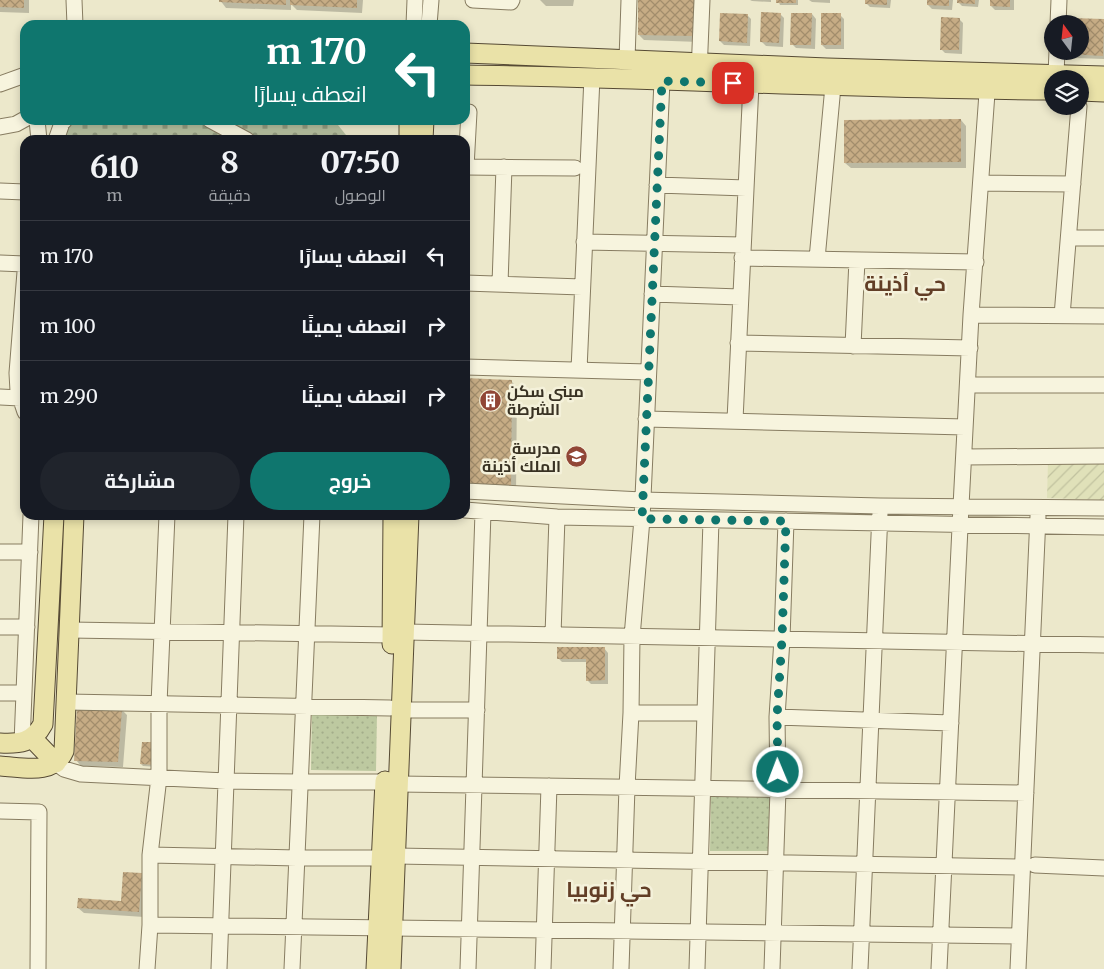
<!DOCTYPE html>
<html lang="ar">
<meta charset="utf-8">
<style>
:root{--surface:#171b24;--page:#20242c;--text:#f1f3f6;--muted:#9ea1a6;--line:#363941;--accent:#0f766e}
body{margin:0;font-family:Merriweather,Cairo,serif;background:var(--page);color:var(--text);direction:rtl;height:100vh;display:flex;flex-direction:column;font-size:19px;white-space:nowrap}
*{box-sizing:border-box;margin:0}
p{font-size:16px;color:var(--muted)}
.icon{flex:none;width:28px;height:28px;fill:none;stroke:currentColor;stroke-width:2;stroke-linecap:round;stroke-linejoin:round}
.map{position:relative;flex:1;overflow:hidden;direction:ltr}
.side{position:absolute;left:20px;top:135px;width:450px;height:385px;display:flex;flex-direction:column;background:var(--surface);border-radius:15px;box-shadow:0 2px 8px #0003;direction:rtl}
.side>*{flex:none}
.banner{position:absolute;left:20px;top:20px;width:450px;height:105px;border-radius:15px;box-shadow:0 2px 8px #0003;direction:rtl;background:#0f766e;color:#fff;overflow:hidden}
.needle{width:32px;rotate:345deg}
.controls{position:absolute;left:1044px;top:15px;display:grid;gap:10px}
.controls a{display:grid;place-items:center;width:45px;height:45px;border-radius:50%;background:var(--surface);box-shadow:0 2px 8px #0003;font-size:25px}
.pin{position:absolute;display:grid;place-items:center;width:42px;height:42px;color:#fff;margin:-21px;border-radius:10px;box-shadow:0 2px 8px #0006}
.me{position:absolute;width:55px;margin:-28px;rotate:359deg;stroke-linejoin:round;filter:drop-shadow(0 0 4px #0008)}
.turn{display:flex;align-items:center;gap:18px;height:105px;padding:0 20px;font-size:22px}
.turn .icon{width:65px;height:65px;stroke-width:2.5}
.turn b{display:block;font-size:35px;line-height:42px}
.eta{display:flex;justify-content:space-evenly;align-items:center;height:85px;text-align:center}
.eta b{font-size:30px;font-weight:700;line-height:35px}
.action{display:flex;gap:10px;margin-top:auto;padding:10px 20px}
.action a{flex:1;height:58px;border-radius:30px;background:var(--accent);color:#fff;font-size:20px;font-weight:700;line-height:58px;text-align:center}
.action a+a{background:var(--page);color:var(--text)}
ul{padding:0;list-style:none}
li{display:flex;align-items:center;gap:15px;height:70px;padding:0 20px;border-top:1px solid var(--line)}
li div{flex:1}
li b{display:block;font-size:19px}
li em{font-style:normal}
.map>svg:first-child{display:block}
.farmland{fill:url(#farmland-furrows)}
.cemetery{fill:url(#cemetery-stones)}
.park{fill:url(#park-dots)}
.shadow{fill:#0003}
.building{fill:url(#building-cross-hatch)}
.lines{fill:none;stroke-linecap:round;stroke-linejoin:round}
.minor-casing{stroke:#877c61;stroke-width:17}
.major-casing{stroke:#564a34;stroke-width:21}
.minor{stroke:#f7f4de;stroke-width:15}
.major{stroke:#eae2a8;stroke-width:19}
.route{stroke:#0f766e;stroke-width:9;stroke-dasharray:0 16.2}
.labels{text-anchor:middle;stroke-width:5;stroke-linejoin:round;paint-order:stroke}
.poi-label{font-size:16px;font-weight:bold;fill:#393223;stroke:#f4f1da;text-anchor:start}
.district-label{font-size:21px;font-weight:bold;fill:#623e26;stroke:#f4f1da}
</style>
<div class="map">
<svg width="1104" height="969" viewBox="0 0 1104 969">
<defs>
<pattern id="farmland-furrows" width="10" height="10" patternUnits="userSpaceOnUse" patternTransform="scale(1.25)"><rect width="10" height="10" fill="#e0e1b9"/><path d="M-1 1l2-2M0 10L10 0M9 11l2-2" fill="none" stroke="#c1c29f"/></pattern>
<pattern id="cemetery-stones" width="16" height="16" patternUnits="userSpaceOnUse" patternTransform="scale(1.25)"><rect width="16" height="16" fill="#b5bf9e"/><path d="M2 7V4a2 2 0 0 1 4 0v3zM10 15v-3a2 2 0 0 1 4 0v3z" fill="#949c80"/></pattern>
<pattern id="park-dots" width="8" height="8" patternUnits="userSpaceOnUse" patternTransform="scale(1.25)"><rect width="8" height="8" fill="#bdc9a0"/><path d="M2 2h.1M6 6h.1" fill="none" stroke="#a3ad8a" stroke-width="1.8" stroke-linecap="round"/></pattern>
<pattern id="building-cross-hatch" width="8" height="8" patternUnits="userSpaceOnUse" patternTransform="scale(1.25)"><rect width="8" height="8" fill="#c6ac85"/><path d="M0 0l8 8M0 8l8-8" fill="none" stroke="#a28d6c"/></pattern>
</defs>
<rect width="100%" height="100%" fill="#ece8cb"/>
<path class="farmland" d="M1048 462 1104 463V500L1047 498Z"/>
<path class="cemetery" d="M56 120H334L350 140H51L53 124Z"/>
<path class="park" d="M312 712 377 713 376 771 311 770Z
M711 793 773 794 772 851H710Z"/>
<path class="shadow" d="M0 0H29V13L0 12Z
M220 0H363L362 13 297 10 291 4V10L226 8Z
M540 0H574L573 6H546Z
M640 0H700L699 42 644 40 639 35Z
M750 0H771V2L752 1Z
M778 0H798V5H780Z
M809 0H830V3L812 2Z
M866 0H891L890 8 870 7 866 3Z
M929 0H953L952 10 932 9 928 5Z
M958 0H979L978 7 962 6 958 2Z
M991 0H1014V10H995L991 6Z
M780 14 784 18 783 47 766 46 762 42Z
M812 14 816 19 815 49 796 48 792 44Z
M747 15 751 19 750 46 724 45 720 41Z
M840 15 844 19V49H826L822 45Z
M959 19 963 23 962 54 945 53 941 49Z
M1072 19 1104 21V59L1074 58 1070 54 1080 51V24Z
M961 120 966 126V168H851L845 163Z
M465 379 511 381 517 387 516 495 465 490Z
M604 648 608 653V684H591L587 680V662H562L558 658Z
M122 710 127 715 123 767 81 766 76 760Z
M143 743 158 767 143 766 141 764Z
M141 874 147 880 144 917 84 913 78 908 122 903Z"/>
<path class="building" d="M0 0H24V8L0 7Z
M219 0H286V5L219 2Z
M290 0H357V8L290 5Z
M638 0H695L694 36 638 35Z
M776 0H796V3H776Z
M865 0H887V5L865 4Z
M927 0H949V6L927 5Z
M957 0H975V4L957 3Z
M990 0H1010V7L990 6Z
M761 12 781 13 779 43 760 42Z
M720 13 748 14 747 43 719 41Z
M791 13H812L811 45H790Z
M821 13H841V45H821Z
M941 17 960 18 959 50H940Z
M1071 18 1104 19 1103 56 1069 54V51H1080V24H1071Z
M961 119V162L844 163V120Z
M465 378 512 380 511 490 465 486Z
M557 647H605V680L586 681V659H557Z
M77 706 122 709 118 762 74 761Z
M142 742H157L155 765 140 764Z
M123 872 142 873 139 912 77 908 78 898 121 901Z"/>
<g class="lines">
<defs>
<path id="minor" d="M74 0 75 25
M473 0 511 2 512 0
M1058 24 1059 0
M414 25 415 0
M429 25 431 0
M627 60 629 0
M699 73 702 0
M1056 74 1057 51
M0 84 25 75
M37 120 39 140
M210 120 247 140
M0 127 16 124 25 119
M56 140 62 123 65 120
M465 167 575 168
M466 167 469 112
M981 183 1073 184
M657 185 746 188
M0 191 25 192
M1069 238H1104
M584 242 743 245
M742 258 976 262
M817 259 833 86
M0 263 25 264
M25 272 17 373 18 391 25 412
M465 283 582 287
M500 284 504 167
M652 294 740 297
M971 315 1104 316
M1062 316 1079 106
M738 343 970 348
M853 346 857 260
M465 367 648 372
M579 370 592 77
M968 385H1104
M0 397 20 398
M646 419 965 427
M735 420 751 84
M964 457 1104 456
M465 491 642 500 880 506 1104 508
M465 510 557 517 1104 527
M0 552H30
M0 627H27
M70 630 392 635
M405 632 1104 645
M553 635 557 517
M0 693H24
M67 702 390 708
M401 710H477
M631 713H705
M777 717 951 723
M22 743 31 515
M56 763 64 769 81 774 226 781 300 782H385
M398 784 1026 793
M0 811 39 812 38 969
M150 855 297 858H381
M396 856 1022 867
M1035 865 1104 868
M150 925 1019 936
M147 969 150 925V855L159 777V704L167 515
M219 969 236 515
M292 969 312 515
M468 969 483 512
M543 969 549 786
M621 969 627 787 631 713 632 637 642 519 662 81
M697 969 711 520
M772 969 778 790 777 717 782 639 786 521
M860 969 880 513
M939 969 961 506 971 315 988 79
M1018 969 1038 516"/>
<path id="major" d="M465 53 827 68 1104 76
M465 75C661 78 857 89 1052 90
M1080 91 1104 92
M409 140V120
M423 140 424 120
M392 644 393 515
M32 738 56 763
M0 743C19 744 33 743 43 724L54 515
M0 766C22 767 53 776 64 751L74 515
M376 969 385 781
M391 969 409 515"/>
</defs>
<use href="#minor" class="minor-casing"/>
<use href="#major" class="major-casing"/>
<use href="#minor" class="minor"/>
<use href="#major" class="major"/>
</g>
<g class="lines">
<path class="route" d="M733 83 662 81 642 519 786 521 782 639 777 717 778 772"/>
</g>
<defs>
<symbol id="building-disc" viewBox="-11 -11 22 22"><circle r="9.5" fill="#914636" stroke="#f4f1da"/><path d="M-4-6H4V6H1V3H-1V6H-4ZM-2.5-4.3h1.7v1.8h-1.7ZM.8-4.3h1.7v1.8H.8ZM-2.5-1h1.7V.8h-1.7ZM.8-1h1.7V.8H.8Z" fill="#fff"/></symbol>
<symbol id="school-disc" viewBox="-11 -11 22 22"><circle r="9.5" fill="#914636" stroke="#f4f1da"/><path d="M0-5L7-2L0 1L-7-2ZM-4 1L0 2.5L4 1V4Q0 6-4 4Z" fill="#fff"/></symbol>
</defs>
<g fill-rule="evenodd">
<use href="#building-disc" x="478" y="388" width="25" height="25"/>
<use href="#school-disc" x="564" y="444" width="25" height="25"/>
</g>
<g class="labels">
<g class="poi-label">
<text x="507" y="397">مبنى سكن<tspan x="507" dy="18">الشرطة</tspan></text>
<text x="561" y="454" text-anchor="end">مدرسة<tspan x="561" dy="18">الملك أذينة</tspan></text>
</g>
<g class="district-label">
<text x="905" y="291">حي اُذينة</text>
<text x="609" y="897">حي زنوبيا</text>
</g>
</g>
</svg>
<div class="controls">
<a><svg class="needle" viewBox="-14 -14 28 28"><path d="M0-13l5 13h-10z" fill="#e53935"/><path d="M0 13l5-13h-10z" fill="#9ea1a6"/></svg></a>
<a><svg class="icon" aria-label="layers" viewBox="0 0 24 24"><path d="M12 4l9 5-9 5-9-5zM3 14l9 5 9-5"/></svg></a>
</div>
<div class="pin" style="left:733px;top:83px;background:#d93025"><svg class="icon" aria-label="arrive" viewBox="0 0 24 24"><path d="M6 21V4h12l-3 4 3 4H6"/></svg></div>
<svg class="me" style="left:778px;top:772px" viewBox="-20 -20 40 40"><circle r="17" fill="#0f766e" stroke="#fff" stroke-width="3"/><path d="M0-11L8 9 0 5-8 9z" fill="#fff"/></svg>
<div class="banner">
<div class="turn"><svg class="icon" aria-label="left" viewBox="0 0 24 24"><path d="M17 20v-9H6M10 6l-5 5 5 5"/></svg><div><b>170 m</b>انعطف يسارًا</div></div>
</div>
<section class="side">
<div class="eta">
<div><b>07:50</b><p>الوصول</p></div>
<div><b>8</b><p>دقيقة</p></div>
<div><b>610</b><p>m</p></div>
</div>
<ul>
<li><svg class="icon" aria-label="left" viewBox="0 0 24 24"><path d="M17 20v-9H6M10 6l-5 5 5 5"/></svg><div><b>انعطف يسارًا</b></div><em>170 m</em></li>
<li><svg class="icon" aria-label="right" viewBox="0 0 24 24"><path d="M7 20v-9h11M14 6l5 5-5 5"/></svg><div><b>انعطف يمينًا</b></div><em>100 m</em></li>
<li><svg class="icon" aria-label="right" viewBox="0 0 24 24"><path d="M7 20v-9h11M14 6l5 5-5 5"/></svg><div><b>انعطف يمينًا</b></div><em>290 m</em></li>
</ul>
<div class="action"><a>خروج</a><a>مشاركة</a></div>
</section>
</div>
